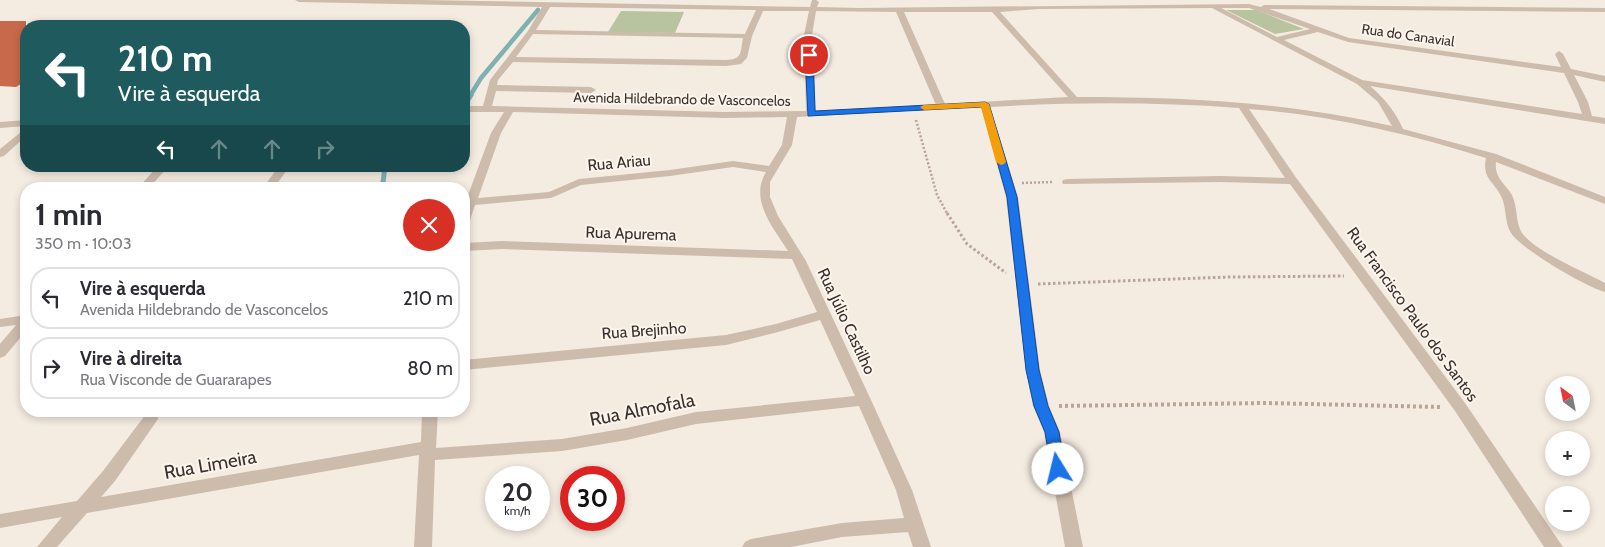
<!DOCTYPE html>
<html lang="pt">
<meta charset="utf-8">
<style>
:root{--surface:#fff;--page:#f7f7f7;--text:#2b2b33;--muted:#7c7c81;--line:#e1e1e2}
body{margin:0;font-family:Cabin,sans-serif;background:var(--page);color:var(--text);height:100vh;display:flex;flex-direction:column;font-size:19px;white-space:nowrap}
*{box-sizing:border-box;margin:0}
p{font-size:16px;color:var(--muted)}
.icon{flex:none;width:28px;height:28px;fill:none;stroke:currentColor;stroke-width:2;stroke-linecap:round;stroke-linejoin:round}
.map{position:relative;flex:1;overflow:hidden}
.drawer{position:absolute;left:20px;top:182px;width:450px;height:235px;display:flex;flex-direction:column;background:var(--surface);border-radius:20px;box-shadow:0 2px 8px #0003}
.drawer>*{flex:none}
.banner{position:absolute;left:20px;top:20px;width:450px;height:152px;border-radius:20px;box-shadow:0 2px 8px #0003;background:#1f5a5e;color:#fff;overflow:hidden}
.needle{width:32px;rotate:328deg}
.tools{position:absolute;left:1545px;top:376px;display:grid;gap:10px}
.tools a{display:grid;place-items:center;width:45px;height:45px;border-radius:50%;background:var(--surface);box-shadow:0 2px 8px #0003;font-size:25px}
.speed{position:absolute;left:485px;top:466px;display:flex;gap:10px;font-size:25px;font-weight:700;text-align:center}
.speed>*{display:grid;place-content:center;width:65px;height:65px;border-radius:50%;background:var(--surface);box-shadow:0 2px 8px #0003;line-height:1}
.speed small{font-size:12px;font-weight:400}
.speed .limit{border:8px solid #d22;background:#fff;color:#111}
.pin{position:absolute;display:grid;place-items:center;width:42px;height:42px;color:#fff;margin:-21px;border:2px solid #fff;border-radius:50%;box-shadow:0 1px 5px #0007}
.me{position:absolute;width:55px;margin:-28px;rotate:351deg;stroke-linejoin:round;filter:drop-shadow(0 0 4px #0008)}
.turn{display:flex;align-items:center;gap:18px;height:105px;padding:0 15px;font-size:22px}
.turn .icon{width:65px;height:65px;stroke-width:2.5}
.turn b{display:block;font-size:35px;line-height:42px}
.lanes{display:flex;align-items:center;height:48px;padding:0 15px;background:#0003;justify-content:center;gap:25px;direction:ltr}
.lanes .off{opacity:.35}
.round{display:grid;place-items:center;flex:none;width:52px;height:52px;border-radius:26px;background:var(--page)}
.summary{display:flex;align-items:center;justify-content:space-between;height:85px;padding:0 15px}
h1{font-size:30px;font-weight:800;line-height:38px}
ul{padding:0;list-style:none}
li{display:flex;align-items:center;gap:15px;height:62px;margin:0 10px 8px;padding:0 5px;border:2px solid var(--line);border-radius:20px}
li div{flex:1}
li b{display:block;font-size:19px}
li em{font-style:normal}
.map>svg:first-child{display:block}
.green{fill:#b8c4a0}
.lines{fill:none;stroke-linecap:round;stroke-linejoin:round}
.stream-far1{stroke:#7fb0b2;stroke-width:4.5}
.stream{stroke:#7fb0b2;stroke-width:5}
.building{fill:#c8694b}
.path-far2{stroke:#b9a596;stroke-width:2.5;stroke-dasharray:2 2;stroke-linecap:butt}
.path-far1{stroke:#b9a596;stroke-width:3;stroke-dasharray:2.5 2.5;stroke-linecap:butt}
.path{stroke:#b9a596;stroke-width:4;stroke-dasharray:3 3;stroke-linecap:butt}
.minor{fill:#cdbbac;fill-rule:evenodd}
.route{fill:#1a73e8;stroke:#114b97}
.slow{fill:#f59e0b}
.labels{text-anchor:middle;stroke-width:4;stroke-linejoin:round;paint-order:stroke}
.far-street-label{font-size:14px;fill:#3b302b;stroke:#fbf5ee}
.street-label{font-size:16px;fill:#3b302b;stroke:#fbf5ee}
.near-street-label{font-size:19px;fill:#3b302b;stroke:#fbf5ee}
</style>
<div class="map">
<svg width="1605" height="547" viewBox="0 0 1605 547">
<rect width="100%" height="100%" fill="#f4ebe1"/>
<path class="green" d="M1226 10H1256L1304 29 1275 34Z
M621 11 684 12 675 33 608 32Z"/>
<g class="lines">
<path class="stream-far1" d="M470 96 481 78 538 10"/>
<path class="stream" d="M464 106 471 95
M373 189 383 183 385 166"/>
</g>
<path class="building" d="M0 21H26V81L16 87 0 86Z"/>
<g class="lines">
<path class="path-far2" d="M916 120 937 195 948 215
M1022 183 1053 182"/>
<path class="path-far1" d="M947 213 967 244 1006 273
M1038 284 1229 277 1344 276"/>
<path class="path" d="M1059 406 1265 403 1440 407"/>
<path class="minor" d="M295 0H422L810 7 812 0H816L819 2 817 7 859 8 1249 4 1261 7 1264 5 1605 8V12L1269 9 1349 38 1561 67 1555 54 1559 51 1563 54 1571 69 1605 76V82L1574 75 1588 102 1592 116 1605 118V124L1370 86C1385 99 1395 111 1403 129L1496 154 1605 197V204L1496 162C1494 178 1505 183 1512 195 1518 207 1515 222 1522 233 1536 252 1583 271 1605 283V292C1586 287 1521 249 1511 233 1504 222 1507 207 1501 196 1493 180 1482 179 1486 158 1409 134 1330 115 1249 109L1297 179 1465 403 1563 547H1544L1455 411 1290 184 1220 182 1063 184 1062 182 1063 180 1067 179 1220 176 1285 178 1239 108C1156 102 1074 102 990 107L1018 197 1040 370 1049 406 1060 432 1083 547H1065L1044 432 1033 406 1026 370 1006 197 981 107 797 117 792 145 770 182V197L778 216 806 261 871 400 912 490 931 547H913L908 532 842 537 791 547H742L745 542 751 539 842 523 904 518 896 490 859 406 696 424 627 440 562 451 435 460 432 547H414L419 455 87 513 57 547H37L62 517 0 528V514L77 501 103 471 143 418 144 411H159L158 419 115 481 101 497 421 442 422 411H438L436 448 562 439 627 428 696 412 855 396 820 320 778 332 726 345 464 370V360L726 335 776 324 817 312 792 259 502 249 464 251V243L502 241 788 251C773 227 749 200 766 172L733 167 670 176 581 185 551 198 475 205 470 220 464 223V206L491 133 504 112H464V106H483L490 80 528 31 542 7 299 2ZM550 7 756 10 745 34 536 30ZM1212 8 1357 84 1378 102 1392 126C1288 102 1184 97 1077 97L1000 12 1038 9ZM1221 8H1249L1310 29 1277 37ZM763 11H809L804 35 806 111 725 112 492 106 496 91 591 93 596 90 591 87 497 85 498 80 513 62 726 66 741 64 747 58 752 36ZM816 11 896 12 936 105 816 111 812 35ZM904 12H992L1068 97 945 104ZM1318 32 1348 42 1564 73 1578 102 1582 114 1362 80 1284 40ZM533 34 743 38C740 53 743 59 726 60L516 57ZM513 112 725 118 787 117 782 145 769 166 733 161 670 170 579 179 549 192 478 198 501 133Z
M309 21 313 23 309 26H300Z
M26 120V126L0 128V122Z
M26 128V136L4 156 0 157V149Z
M158 166H169L148 189H137Z
M279 166H290L273 189H262Z
M26 315V331L5 356 0 358V344L16 325 0 327V319Z"/>
</g>
<path class="route" d="M809 53 813 55 815 111 985 102 989 104 1017 197 1039 370 1048 406 1059 432 1065 469 1063 473 1058 475 1053 473 1051 469 1045 432 1034 406 1026 370 1007 197 982 107 808 116 805 55Z"/>
<path class="slow" d="M985 102 989 104 1006 162 1004 164 1001 165 996 162 981 107 924 110 920 107 924 105Z"/>
<g class="labels">
<g class="far-street-label">
<text transform="translate(1408 35) rotate(8)" y="5">Rua do Canavial</text>
<text transform="translate(682 99) rotate(1)" y="5">Avenida Hildebrando de Vasconcelos</text>
</g>
<g class="street-label">
<text transform="translate(619 162) rotate(-5)" y="6">Rua Ariau</text>
<text transform="translate(631 233) rotate(2)" y="6">Rua Apurema</text>
<text transform="translate(1413 314) rotate(54)" y="6">Rua Francisco Paulo dos Santos</text>
<text transform="translate(847 321) rotate(65)" y="6">Rua Júlio Castilho</text>
<text transform="translate(644 330) rotate(-4)" y="6">Rua Brejinho</text>
</g>
<g class="near-street-label">
<text transform="translate(642 409) rotate(-11)" y="7">Rua Almofala</text>
<text transform="translate(210 464) rotate(-10)" y="7">Rua Limeira</text>
</g>
</g>
</svg>
<div class="tools">
<a><svg class="needle" viewBox="-14 -14 28 28"><path d="M0-13l5 13h-10z" fill="#e53935"/><path d="M0 13l5-13h-10z" fill="#7c7c81"/></svg></a>
<a>+</a>
<a>−</a>
</div>
<div class="speed"><div>20<small>km/h</small></div><div class="limit">30</div></div>
<div class="pin" style="left:809px;top:55px;background:#d93025"><svg class="icon" aria-label="arrive" viewBox="0 0 24 24"><path d="M6 21V4h12l-3 4 3 4H6"/></svg></div>
<svg class="me" style="left:1058px;top:469px" viewBox="-20 -20 40 40"><circle r="19" fill="#fff"/><path d="M0-13L10 11 0 6-10 11z" fill="#1a73e8"/></svg>
<div class="banner">
<div class="turn"><svg class="icon" aria-label="left" viewBox="0 0 24 24"><path d="M17 20v-9H6M10 6l-5 5 5 5"/></svg><div><b>210 m</b>Vire à esquerda</div></div>
<div class="lanes"><svg class="icon" aria-label="left" viewBox="0 0 24 24"><path d="M17 20v-9H6M10 6l-5 5 5 5"/></svg><svg class="icon off" aria-label="ahead" viewBox="0 0 24 24"><path d="M12 20V5M6 11l6-6 6 6"/></svg><svg class="icon off" aria-label="ahead" viewBox="0 0 24 24"><path d="M12 20V5M6 11l6-6 6 6"/></svg><svg class="icon off" aria-label="right" viewBox="0 0 24 24"><path d="M7 20v-9h11M14 6l5 5-5 5"/></svg></div>
</div>
<section class="drawer">
<div class="summary"><div><h1>1 min</h1><p>350 m · 10:03</p></div><a class="round" style="background:#d93025;color:#fff"><svg class="icon" aria-label="close" viewBox="0 0 24 24"><path d="M6 6l12 12M18 6L6 18"/></svg></a></div>
<ul>
<li><svg class="icon" aria-label="left" viewBox="0 0 24 24"><path d="M17 20v-9H6M10 6l-5 5 5 5"/></svg><div><b>Vire à esquerda</b><p>Avenida Hildebrando de Vasconcelos</p></div><em>210 m</em></li>
<li><svg class="icon" aria-label="right" viewBox="0 0 24 24"><path d="M7 20v-9h11M14 6l5 5-5 5"/></svg><div><b>Vire à direita</b><p>Rua Visconde de Guararapes</p></div><em>80 m</em></li>
</ul>
</section>
</div>
